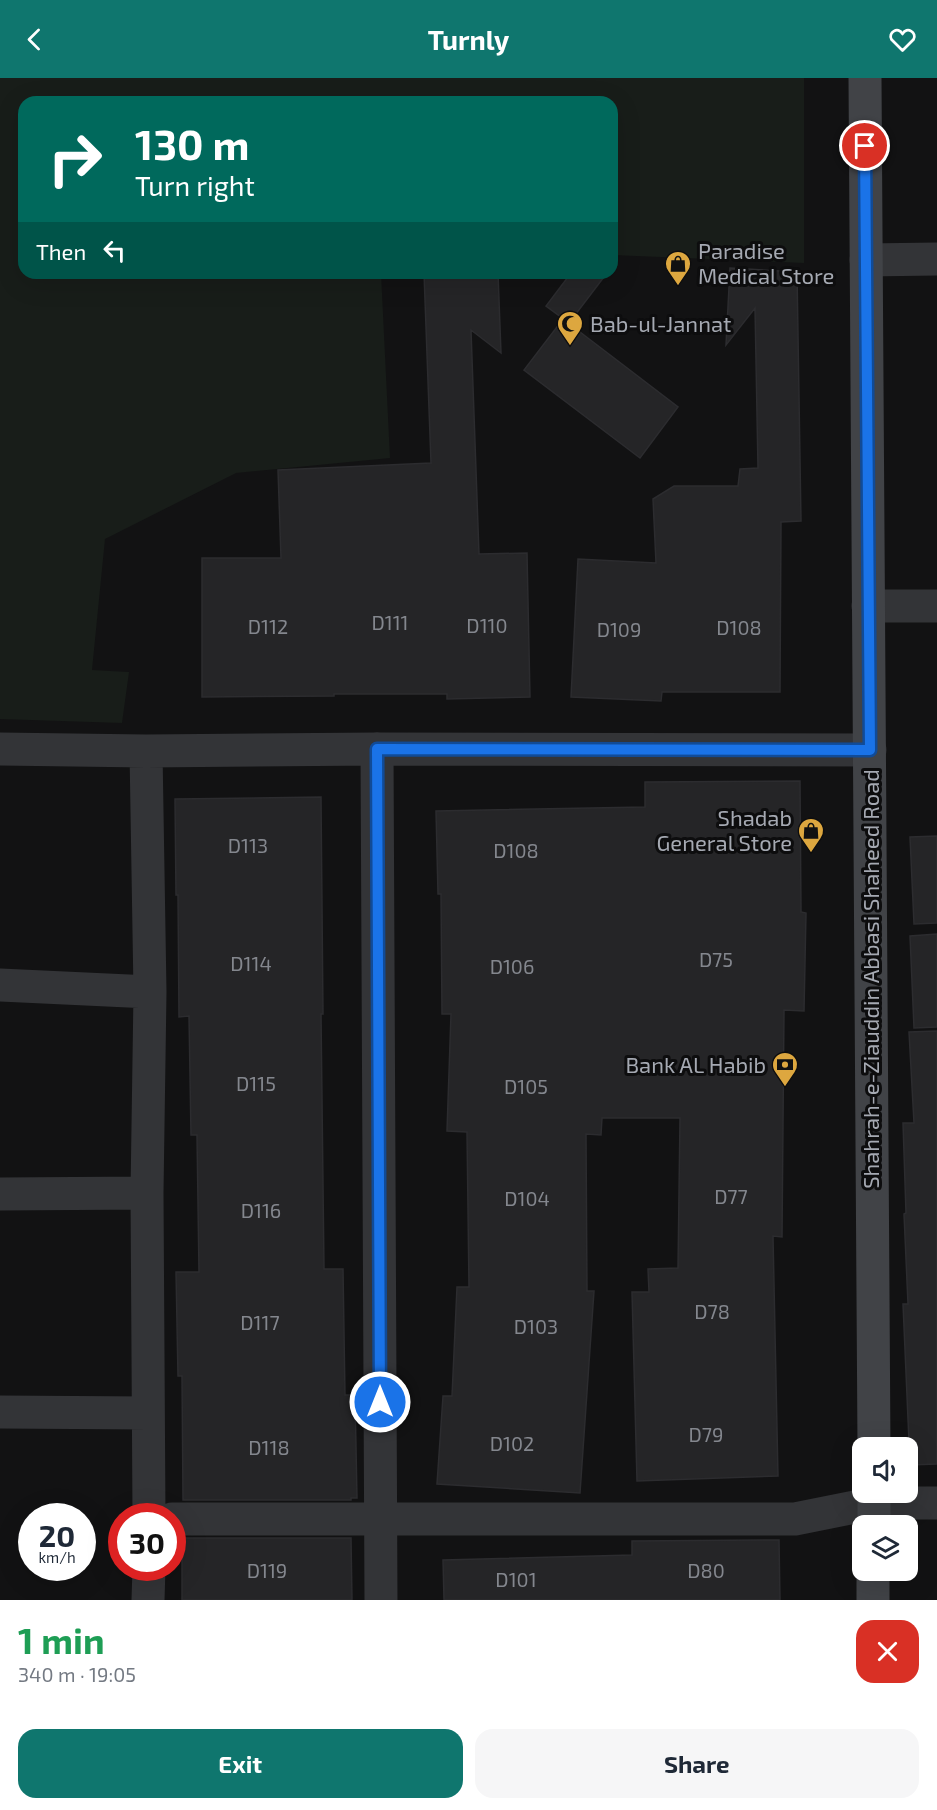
<!DOCTYPE html>
<meta charset="utf-8">
<style>
:root{--surface:#fff;--page:#f6f6f7;--text:#1f2937;--muted:#747a83;--accent:#0f766e}
body{margin:0;font-family:"Exo 2",sans-serif;background:var(--page);color:var(--text);height:100vh;display:flex;flex-direction:column;font-size:22px;white-space:nowrap}
*{box-sizing:border-box;margin:0}
p{font-size:20px;color:var(--muted)}
.icon{flex:none;width:33px;height:33px;fill:none;stroke:currentColor;stroke-width:2;stroke-linecap:round;stroke-linejoin:round}
.map{position:relative;height:1522px;overflow:hidden}
.side{display:flex;flex-direction:column;background:var(--surface);flex:1}
.side>*{flex:none}
.hud{position:absolute;left:18px;top:18px;width:600px;height:183px;border-radius:18px;box-shadow:0 6px 24px #0002;background:#00695c;color:#fff;overflow:hidden}
.tools{position:absolute;left:852px;top:1359px;display:grid;gap:12px}
.tools a{display:grid;place-items:center;width:66px;height:66px;border-radius:12px;background:var(--surface);box-shadow:0 6px 24px #0002;font-size:30px}
.speed{position:absolute;left:18px;top:1425px;display:flex;gap:12px;font-size:30px;font-weight:700;text-align:center}
.speed>*{display:grid;place-content:center;width:78px;height:78px;border-radius:50%;background:var(--surface);box-shadow:0 6px 24px #0002;line-height:1}
.speed small{font-size:15px;font-weight:400}
.speed .limit{border:9px solid #d22;background:#fff;color:#111}
.pin{position:absolute;display:grid;place-items:center;width:51px;height:51px;color:#fff;margin:-26px;border:3px solid #fff;border-radius:50%;box-shadow:0 2px 6px #0007}
.me{position:absolute;width:66px;margin:-33px;rotate:0deg;stroke-linejoin:round;filter:drop-shadow(0 0 4px #0008)}
.turn{display:flex;align-items:center;gap:21px;height:126px;padding:0 18px;font-size:27px}
.turn .icon{width:78px;height:78px;stroke-width:2.5}
.turn b{display:block;font-size:42px;line-height:51px}
.then{display:flex;align-items:center;height:57px;padding:0 18px;background:#0003;gap:12px;font-size:22px}
.round{display:grid;place-items:center;flex:none;width:63px;height:63px;border-radius:18px;background:var(--page)}
.overview{display:flex;align-items:center;justify-content:space-between;height:102px;padding:0 18px}
h1{font-size:36px;font-weight:700;line-height:45px;color:#1e9e55}
.cta{display:flex;gap:12px;margin-top:auto;padding:12px 18px}
.cta a{flex:1;height:69px;border-radius:18px;background:var(--accent);color:#fff;font-size:24px;font-weight:700;line-height:69px;text-align:center}
.cta a+a{background:var(--page);color:var(--text)}
header{display:flex;justify-content:space-between;align-items:center;height:78px;padding:0 18px;background:var(--accent);color:#fff;font-size:27px;font-weight:700}
.map>svg:first-child{display:block}
.grass{fill:#181d19}
.building{fill:#252527;stroke:#2c2c2f;stroke-width:1.5}
.lines{fill:none;stroke-linecap:round;stroke-linejoin:round}
.street{stroke:#333437;stroke-width:33}
.secondary{stroke:#414347;stroke-width:33}
.route-casing{stroke:#114b97;stroke-width:15}
.route{stroke:#1a73e8;stroke-width:10}
.labels{text-anchor:middle;stroke-width:6;stroke-linejoin:round;paint-order:stroke}
.number-label{font-size:20px;fill:#84878e}
.poi-label{font-size:22px;fill:#a5a9b2;stroke:#0d0d0e;text-anchor:start}
.street-label{font-size:22px;fill:#a5a9b2;stroke:#0d0d0e}
</style>
<header><svg class="icon" aria-label="back" viewBox="0 0 24 24"><path d="M15 5l-7 7 7 7"/></svg>Turnly<svg class="icon" aria-label="heart" viewBox="0 0 24 24"><path d="M12 20l-8-8c-3-5 5-10 8-4 3-6 11-1 8 4z"/></svg></header>
<div class="map">
<svg width="937" height="1522" viewBox="0 0 937 1522">
<rect width="100%" height="100%" fill="#121213"/>
<path class="grass" d="M0 0H804V185L612 177V24H24V195H381L390 380 236 395 105 461 92 592 129 594 122 645 0 641Z"/>
<path class="building" d="M730 190 797 194 801 443 781 444 780 614H662L661 623 571 619 578 481 656 485 653 421 674 408H738L740 391 758 390 755 230 726 267Z
M424 195H498L501 275 471 252 479 476 527 475 530 619 447 621V616H334V618L202 619V480H281L278 392 431 385Z
M571 195H607L569 245 546 228Z
M563 241 678 329 640 380 524 292Z
M800 703 801 834 806 835 804 933 784 932 782 1159 773 1158 778 1398 637 1403 632 1214H649L648 1191 678 1190 680 1040H602L601 1057 586 1056 587 1213H594L580 1415 437 1406 443 1318H452L457 1209H469L467 1054 447 1053 451 936H442L441 816H438L436 733 645 729V704Z
M321 719 323 936H321L324 1191H343L345 1317H355L357 1420H351V1422H183L182 1298H178L176 1194H199L197 1057H191L189 938 179 939 178 817H176L175 721Z
M937 758V845L914 846 910 759Z
M937 856V949L914 950 910 858Z
M937 953V1386L910 1387 903 1226H908L904 1136 906 1135 903 1045H914L909 954Z
M183 1460H351L352 1522H182V1463H183Z
M779 1462 780 1522H444L443 1482 632 1477V1463Z"/>
<g class="lines">
<path class="street" d="M866 182 937 181
M868 528H937
M0 671 146 673 377 671 870 672
M377 671 381 1522
M146 673 150 914 147 1115 149 1438
M0 907 150 914
M0 1116 147 1115
M0 1334 148 1335
M172 1441H795L875 1425H937
M148 1522 149 1490"/>
<path class="secondary" d="M865 0 874 1370
M874 1448V1414
M873 1522V1492"/>
</g>
<g class="lines">
<defs>
<path id="route" d="M380 1324 377 671 870 672 865 68"/>
</defs>
<use href="#route" class="route-casing"/>
<use href="#route" class="route"/>
</g>
<defs>
<symbol id="shop-pin" viewBox="-11 -11 22 30"><path d="M0 17L-7.5 6A9.5 9.5 0 1 1 7.5 6Z" fill="#dda73f" stroke="#0d0d0e"/><path d="M-5-2.5h2.3a2.7 3.5 0 0 1 5.4 0H5L5.5 6h-11ZM-1.5-2.5h3a1.5 2.3 0 0 0-3 0Z" fill="#111"/></symbol>
<symbol id="mosque-pin" viewBox="-11 -11 22 30"><path d="M0 17L-7.5 6A9.5 9.5 0 1 1 7.5 6Z" fill="#dda73f" stroke="#0d0d0e"/><path d="M3.5-4.9A6 6 0 1 0 3.5 4.9A5 5 0 1 1 3.5-4.9Z" fill="#111"/></symbol>
<symbol id="bank-pin" viewBox="-11 -11 22 30"><path d="M0 17L-7.5 6A9.5 9.5 0 1 1 7.5 6Z" fill="#dda73f" stroke="#0d0d0e"/><path d="M-6-4H6V4H-6ZM0-2.3a2.3 2.3 0 1 0 0 4.6a2.3 2.3 0 1 0 0-4.6Z" fill="#111"/></symbol>
</defs>
<g fill-rule="evenodd">
<use href="#shop-pin" x="663" y="171" width="30" height="40"/>
<use href="#mosque-pin" x="555" y="231" width="30" height="40"/>
<use href="#shop-pin" x="796" y="738" width="30" height="40"/>
<use href="#bank-pin" x="770" y="972" width="30" height="40"/>
</g>
<g class="labels">
<g class="number-label">
<text x="390" y="552">D111</text>
<text x="487" y="555">D110</text>
<text x="268" y="556">D112</text>
<text x="739" y="557">D108</text>
<text x="619" y="559">D109</text>
<text x="248" y="775">D113</text>
<text x="516" y="780">D108</text>
<text x="716" y="889">D75</text>
<text x="251" y="893">D114</text>
<text x="512" y="896">D106</text>
<text x="256" y="1013">D115</text>
<text x="526" y="1016">D105</text>
<text x="731" y="1126">D77</text>
<text x="527" y="1128">D104</text>
<text x="261" y="1140">D116</text>
<text x="712" y="1241">D78</text>
<text x="260" y="1252">D117</text>
<text x="536" y="1256">D103</text>
<text x="706" y="1364">D79</text>
<text x="512" y="1373">D102</text>
<text x="269" y="1377">D118</text>
<text x="267" y="1500">D119</text>
<text x="706" y="1500">D80</text>
<text x="516" y="1509">D101</text>
</g>
<g class="poi-label">
<text x="698" y="181">Paradise<tspan x="698" dy="25">Medical Store</tspan></text>
<text x="590" y="254">Bab-ul-Jannat</text>
<text x="792" y="748" text-anchor="end">Shadab<tspan x="792" dy="25">General Store</tspan></text>
<text x="766" y="995" text-anchor="end">Bank AL Habib</text>
</g>
<g class="street-label">
<text transform="translate(871 901) rotate(-90)" y="8">Shahrah-e-Ziauddin Abbasi Shaheed Road</text>
</g>
</g>
</svg>
<div class="tools">
<a><svg class="icon" aria-label="sound" viewBox="0 0 24 24"><path d="M4 9h4l5-4v14l-5-4H4zM17 9q2 3 0 6"/></svg></a>
<a><svg class="icon" aria-label="layers" viewBox="0 0 24 24"><path d="M12 4l9 5-9 5-9-5zM3 14l9 5 9-5"/></svg></a>
</div>
<div class="speed"><div>20<small>km/h</small></div><div class="limit">30</div></div>
<div class="pin" style="left:865px;top:68px;background:#d93025"><svg class="icon" aria-label="arrive" viewBox="0 0 24 24"><path d="M6 21V4h12l-3 4 3 4H6"/></svg></div>
<svg class="me" style="left:380px;top:1324px" viewBox="-20 -20 40 40"><circle r="17" fill="#1a73e8" stroke="#fff" stroke-width="3"/><path d="M0-11L8 9 0 5-8 9z" fill="#fff"/></svg>
<div class="hud">
<div class="turn"><svg class="icon" aria-label="right" viewBox="0 0 24 24"><path d="M7 20v-9h11M14 6l5 5-5 5"/></svg><div><b>130 m</b>Turn right</div></div>
<div class="then">Then<svg class="icon" aria-label="left" viewBox="0 0 24 24"><path d="M17 20v-9H6M10 6l-5 5 5 5"/></svg></div>
</div>
</div>
<section class="side">
<div class="overview"><div><h1>1 min</h1><p>340 m · 19:05</p></div><a class="round" style="background:#d93025;color:#fff"><svg class="icon" aria-label="close" viewBox="0 0 24 24"><path d="M6 6l12 12M18 6L6 18"/></svg></a></div>
<div class="cta"><a>Exit</a><a>Share</a></div>
</section>
